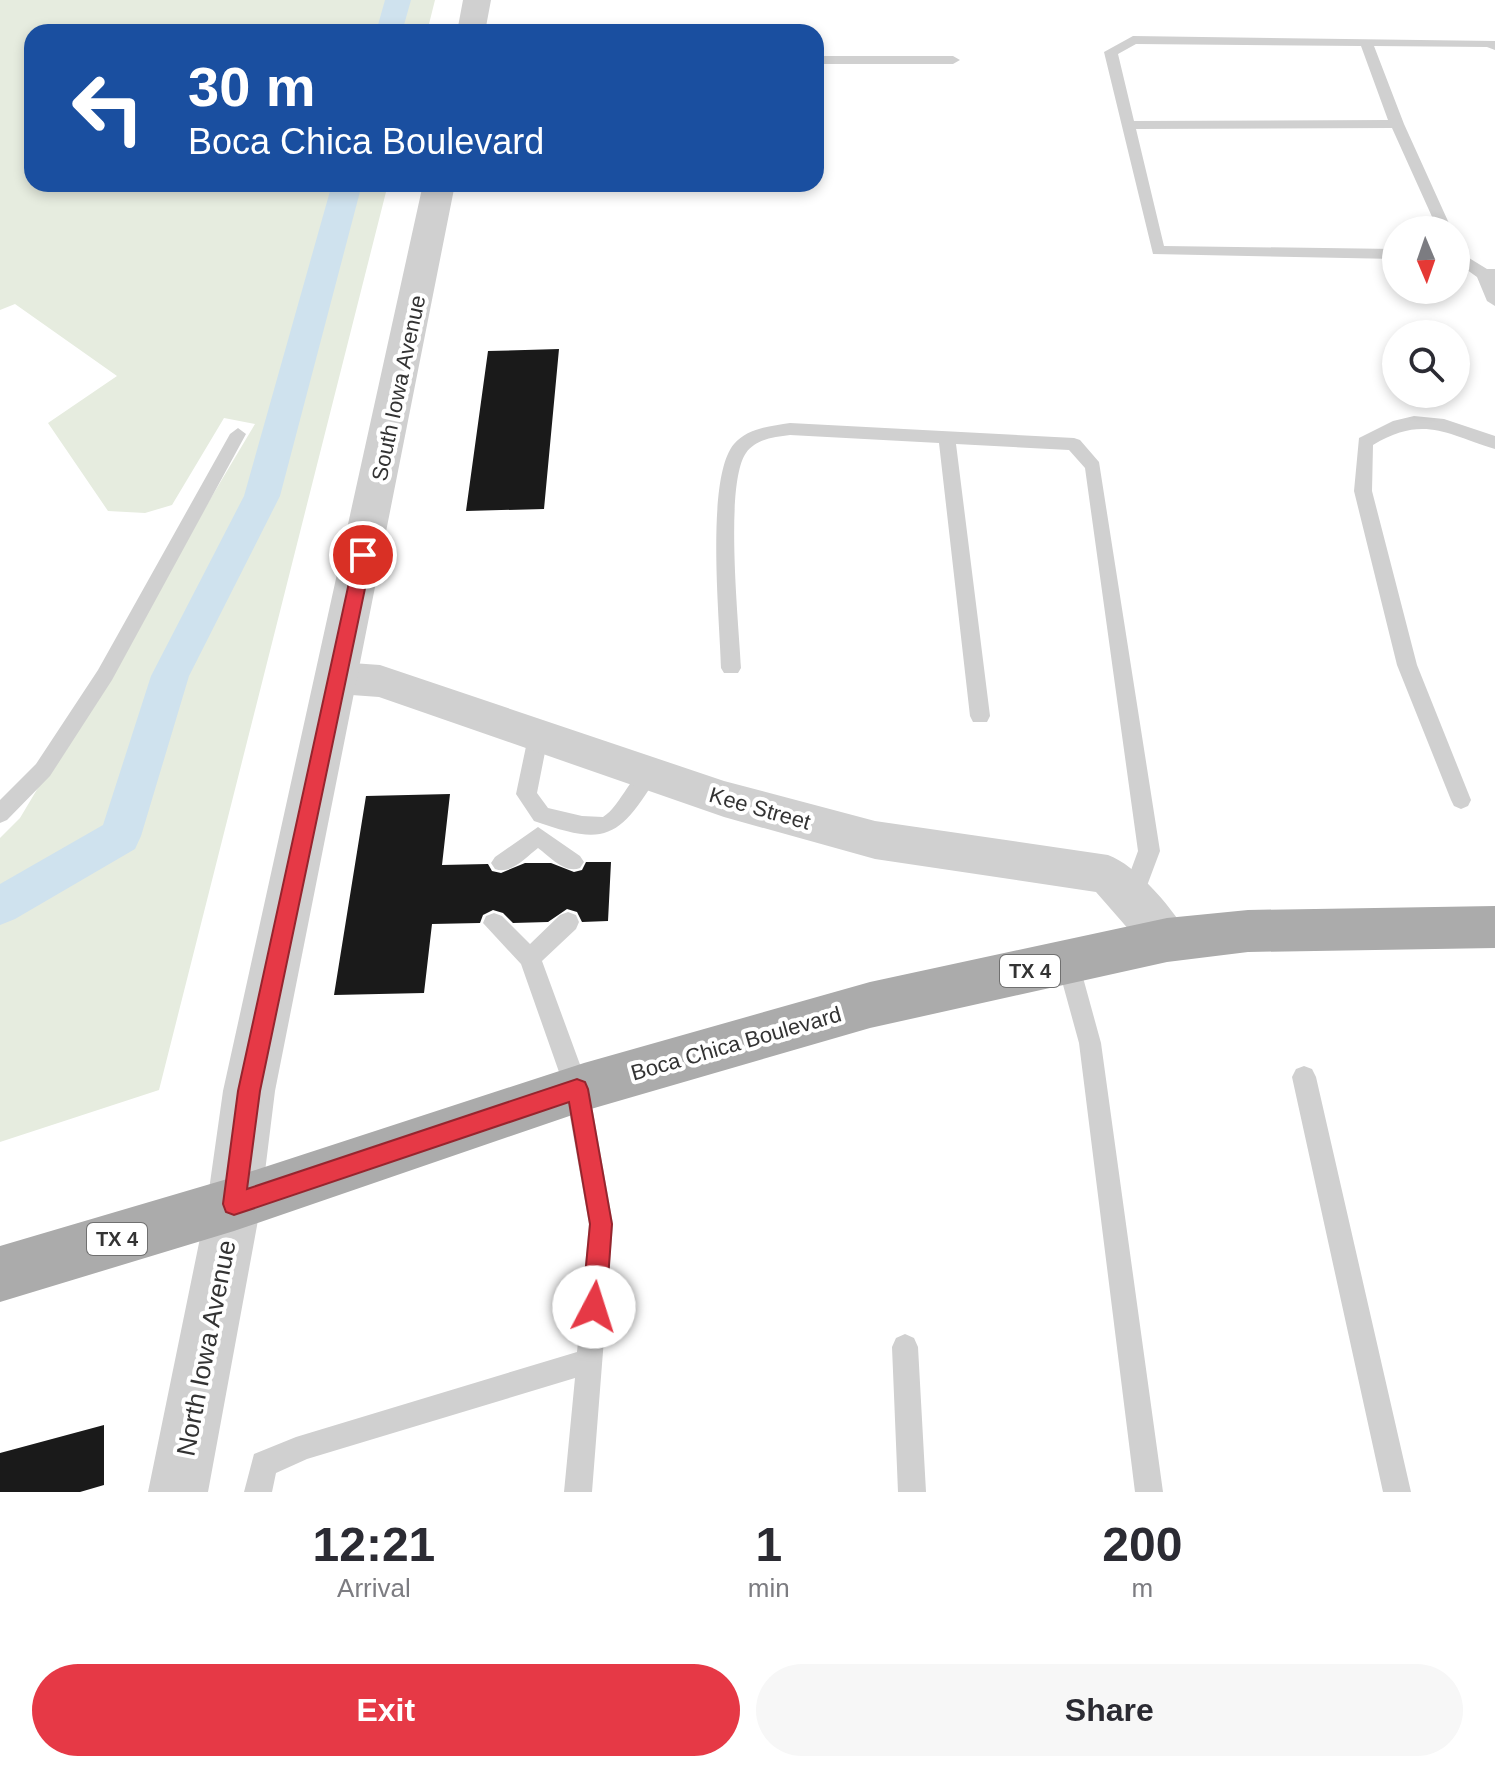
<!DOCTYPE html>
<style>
:root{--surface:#fff;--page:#f7f7f7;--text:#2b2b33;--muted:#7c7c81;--accent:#e63946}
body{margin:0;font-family:Arial,sans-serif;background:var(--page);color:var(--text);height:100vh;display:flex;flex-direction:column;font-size:30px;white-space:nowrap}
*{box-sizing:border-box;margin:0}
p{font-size:26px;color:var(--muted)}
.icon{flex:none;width:44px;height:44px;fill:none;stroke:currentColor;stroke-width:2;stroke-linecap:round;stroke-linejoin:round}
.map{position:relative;height:1492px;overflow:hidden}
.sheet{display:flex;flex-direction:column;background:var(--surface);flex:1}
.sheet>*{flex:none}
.guide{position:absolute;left:24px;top:24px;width:800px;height:168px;border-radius:24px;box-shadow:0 4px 12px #0003;background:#1a4fa0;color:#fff;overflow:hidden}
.needle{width:52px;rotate:178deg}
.buttons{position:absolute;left:1382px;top:216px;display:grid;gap:16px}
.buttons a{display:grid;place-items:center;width:88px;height:88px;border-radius:50%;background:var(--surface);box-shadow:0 4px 12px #0003;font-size:40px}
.pin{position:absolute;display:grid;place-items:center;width:68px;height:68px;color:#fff;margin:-34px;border:4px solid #fff;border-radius:50%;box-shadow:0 2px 8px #0007}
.me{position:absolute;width:88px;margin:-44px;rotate:5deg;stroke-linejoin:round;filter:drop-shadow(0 0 6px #0008)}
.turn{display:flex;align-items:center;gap:28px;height:168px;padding:0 32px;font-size:36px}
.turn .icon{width:104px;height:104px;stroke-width:2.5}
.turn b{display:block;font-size:56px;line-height:68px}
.eta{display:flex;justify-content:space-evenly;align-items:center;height:136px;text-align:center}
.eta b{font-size:48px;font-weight:700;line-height:56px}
.primary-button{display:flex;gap:16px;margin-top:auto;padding:16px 32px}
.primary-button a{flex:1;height:92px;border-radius:48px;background:var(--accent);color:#fff;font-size:32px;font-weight:700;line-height:92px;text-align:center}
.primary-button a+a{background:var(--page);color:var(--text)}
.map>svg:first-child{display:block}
.green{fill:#e6ecdf}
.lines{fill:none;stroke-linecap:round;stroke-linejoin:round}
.canal{fill:#cfe2ee;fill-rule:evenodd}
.building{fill:#1a1a1a}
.service{fill:#d0d0d0;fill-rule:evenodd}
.minor{fill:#d0d0d0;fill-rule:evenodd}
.tertiary{fill:#d0d0d0;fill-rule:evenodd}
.primary{fill:#ababab;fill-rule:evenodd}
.route{fill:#e63946;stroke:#96252e;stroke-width:2}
.labels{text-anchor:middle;stroke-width:8;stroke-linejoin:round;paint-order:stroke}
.shield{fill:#fff;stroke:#707070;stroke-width:2}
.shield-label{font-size:20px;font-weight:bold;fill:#333}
.street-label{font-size:22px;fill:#333;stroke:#fff}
.near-street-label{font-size:26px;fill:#333;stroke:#fff}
</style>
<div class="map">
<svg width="1495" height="1492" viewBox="0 0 1495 1492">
<rect width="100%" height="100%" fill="#fff"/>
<path class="green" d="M0 0H435L427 32H32V184H388L159 1090 0 1142V838L20 818 255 424 224 418 172 505 145 513 108 511 48 423 117 376 15 304 0 310Z"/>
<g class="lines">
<path class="canal" d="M385 0H411L402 32H376Z
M332 184H362L280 496 189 676 141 836 135 849 15 919 0 925V884L103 825 151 676 244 496Z"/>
</g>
<path class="building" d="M559 349 544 509 466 511 488 351Z
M450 794 442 865 488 864 492 871 501 873 525 863H551L574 872 582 870 586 862H611L608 921 582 922 577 912 567 909 548 922 513 923 503 913 493 910 483 915 480 923 432 924 424 993 334 995 366 796Z
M104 1425V1485L80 1492H0V1453Z"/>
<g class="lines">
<path class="service" d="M1133 36 1495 41V50L1487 47 1374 46 1404 124 1452 230H1438L1392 128 1136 129 1164 246 1396 249V259L1153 254 1104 52ZM1136 44 1361 46 1388 120 1134 121 1118 54Z
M816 56H953L960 60 953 64H816Z
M1456 250 1487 269H1495V306L1487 301 1477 277 1456 262Z
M1414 416 1444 419 1495 436V449C1445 434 1424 415 1373 445L1372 491 1417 665 1471 800 1468 806 1461 809 1454 806 1451 800 1397 665 1354 491 1359 438 1393 421Z
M790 423 1074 438 1080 440 1099 462 1160 851 1139 907 1131 909 1123 907 1120 900 1138 851 1085 468 1069 450 956 444 990 716 987 722H973L970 716 939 443 790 435C774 437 756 439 746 453 724 485 739 625 741 668L738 673H724L721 668C720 621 705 478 734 444 748 428 771 426 790 423Z
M238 428 246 434 112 680 50 776 7 820 0 823V800L36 764 98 670 230 434Z
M538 729 545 731 548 737 537 793 548 808 582 816 603 817C623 805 635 761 655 768L658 774 655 780C617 841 603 845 534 821L516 794 528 737 531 731Z
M538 827 580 856 584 862 580 868C565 874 550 857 538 848 526 857 511 875 495 869L491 863 495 857Z
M568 912 576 915 579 922 576 929 542 961 589 1089 613 1224 592 1492H564L575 1378 307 1459 276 1473 272 1492H244L254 1454 296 1437 577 1352 589 1224 565 1089 521 964 483 923 486 916 494 913 502 916 530 944 560 915Z
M1068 953 1076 956 1079 963 1101 1043 1163 1492H1135L1079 1043 1057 963 1060 956Z
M1304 1066 1312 1069 1316 1077 1411 1492H1383L1292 1077 1296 1069Z
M905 1334 914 1338 918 1347 926 1492H898L892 1347 896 1338Z"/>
<path class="minor" d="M338 662 380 665 724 781 875 821 1108 855C1135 864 1178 913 1190 940L1183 955 1167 961 1151 955 1096 892 875 859 724 817 379 697 338 694 324 689 318 678 324 667Z"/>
<path class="tertiary" d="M463 0H491L485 32H457Z
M423 184H455L275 1091 261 1204 208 1492H148L207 1204 223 1091Z"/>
<path class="primary" d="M1495 906V948L1248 952 1167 962 870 1028 584 1111 234 1231 0 1302V1246L234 1177 584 1063 870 982 1167 918 1248 910Z"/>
</g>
<path class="route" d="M363 548 372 555 260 1091 247 1189 577 1079 585 1082 588 1089 612 1224 606 1307 602 1315 594 1318 586 1315 582 1307 590 1224 569 1102 234 1215 226 1212 223 1204 238 1091 355 555Z"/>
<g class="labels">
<g class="shield">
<rect x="1000" y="955" width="60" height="32" rx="6"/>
<rect x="87" y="1223" width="60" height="32" rx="6"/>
</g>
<g class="shield-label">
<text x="1030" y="978">TX 4</text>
<text x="117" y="1246">TX 4</text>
</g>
<g class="street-label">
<text transform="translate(398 388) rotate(-78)" y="8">South Iowa Avenue</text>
<text transform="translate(760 808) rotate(16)" y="8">Kee Street</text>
<text transform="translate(736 1043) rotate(-16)" y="8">Boca Chica Boulevard</text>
</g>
<g class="near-street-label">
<text transform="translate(206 1348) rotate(-79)" y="9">North Iowa Avenue</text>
</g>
</g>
</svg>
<div class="buttons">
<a><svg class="needle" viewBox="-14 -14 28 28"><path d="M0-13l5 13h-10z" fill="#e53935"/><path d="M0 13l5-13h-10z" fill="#7c7c81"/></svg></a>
<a><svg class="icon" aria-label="search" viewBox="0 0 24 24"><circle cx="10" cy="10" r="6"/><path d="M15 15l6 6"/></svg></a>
</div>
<div class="pin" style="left:363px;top:555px;background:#d93025"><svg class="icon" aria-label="arrive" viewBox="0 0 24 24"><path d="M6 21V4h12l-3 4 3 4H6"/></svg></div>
<svg class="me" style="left:594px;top:1307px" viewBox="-20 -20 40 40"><circle r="19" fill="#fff"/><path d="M0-13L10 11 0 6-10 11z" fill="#e63946"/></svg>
<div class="guide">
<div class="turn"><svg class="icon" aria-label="left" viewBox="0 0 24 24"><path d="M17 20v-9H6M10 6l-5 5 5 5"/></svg><div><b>30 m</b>Boca Chica Boulevard</div></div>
</div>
</div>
<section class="sheet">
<div class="eta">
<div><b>12:21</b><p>Arrival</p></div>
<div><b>1</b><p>min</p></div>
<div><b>200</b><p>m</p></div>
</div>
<div class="primary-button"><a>Exit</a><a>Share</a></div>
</section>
